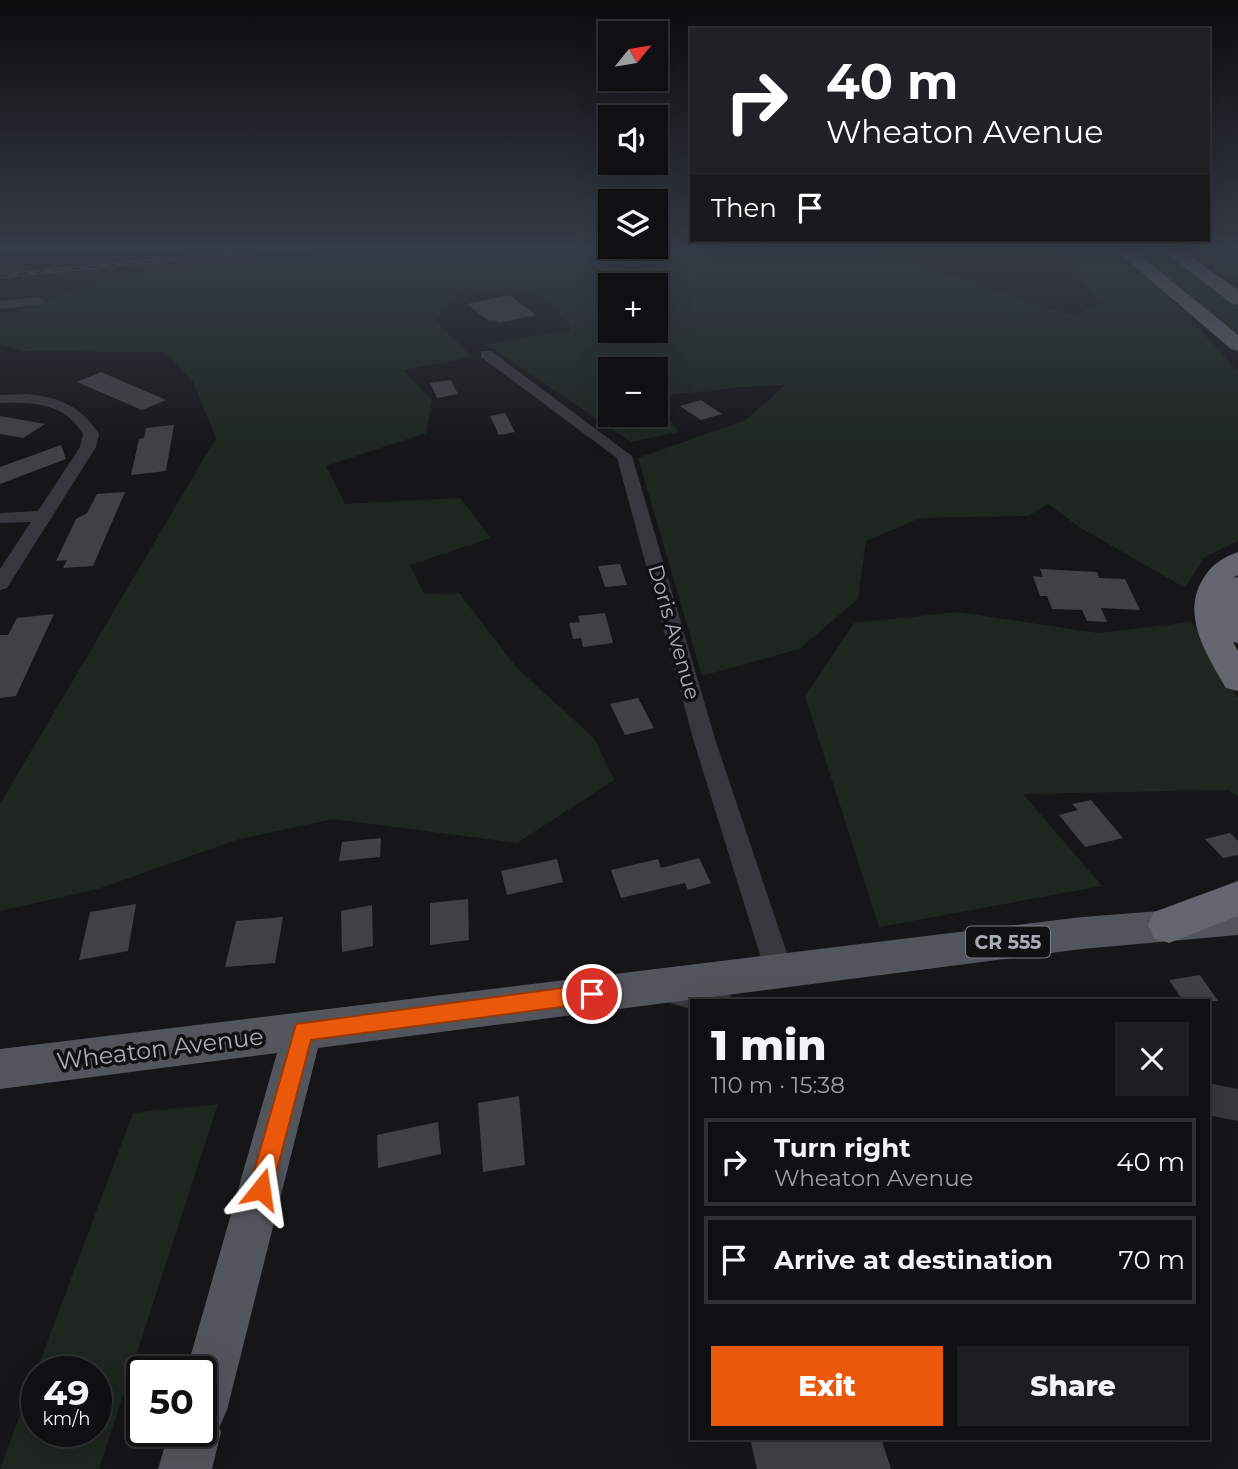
<!DOCTYPE html>
<meta charset="utf-8">
<style>
:root{--surface:#101012;--page:#1e1e20;--text:#f1f3f6;--muted:#9c9d9f;--line:#303032;--accent:#ea580c}
body{margin:0;font-family:Montserrat,sans-serif;background:var(--page);color:var(--text);height:100vh;display:flex;flex-direction:column;font-size:26px;white-space:nowrap}
*{box-sizing:border-box;margin:0}
p{font-size:23px;color:var(--muted)}
.icon{flex:none;width:38px;height:38px;fill:none;stroke:currentColor;stroke-width:2;stroke-linecap:round;stroke-linejoin:round}
.map{position:relative;flex:1;overflow:hidden}
.sheet{position:absolute;left:690px;top:999px;width:520px;height:441px;display:flex;flex-direction:column;background:var(--surface);border-radius:0px;box-shadow:0 7px 28px #0002,0 0 0 2px var(--line)}
.sheet>*{flex:none}
.guide{position:absolute;left:690px;top:28px;width:520px;height:214px;border-radius:0px;box-shadow:0 7px 28px #0002,0 0 0 2px var(--line);background:#202124;color:#fff;overflow:hidden}
.needle{width:46px;rotate:60deg}
.tools{position:absolute;left:598px;top:21px;display:grid;gap:14px}
.tools a{display:grid;place-items:center;width:70px;height:70px;border-radius:0px;background:var(--surface);box-shadow:0 7px 28px #0002,0 0 0 2px var(--line);font-size:35px}
.speed{position:absolute;left:21px;top:1356px;display:flex;gap:14px;font-size:35px;font-weight:700;text-align:center}
.speed>*{display:grid;place-content:center;width:91px;height:91px;border-radius:50%;background:var(--surface);box-shadow:0 7px 28px #0002,0 0 0 2px var(--line);line-height:1}
.speed small{font-size:18px;font-weight:400}
.speed .limit{border:4px solid #111;border-radius:10px;background:#fff;color:#111}
.pin{position:absolute;display:grid;place-items:center;width:60px;height:60px;color:#fff;margin:-30px;border:4px solid #fff;border-radius:50%;box-shadow:0 2px 7px #0007}
.me{position:absolute;width:77px;margin:-38px;rotate:15deg;stroke-linejoin:round;filter:drop-shadow(0 0 5px #0008)}
.turn{display:flex;align-items:center;gap:24px;height:147px;padding:0 21px;font-size:32px}
.turn .icon{width:91px;height:91px;stroke-width:2.5}
.turn b{display:block;font-size:49px;line-height:60px}
.then{display:flex;align-items:center;height:66px;padding:0 21px;background:#0003;gap:14px;font-size:26px}
.round{display:grid;place-items:center;flex:none;width:74px;height:74px;border-radius:0px;background:var(--page)}
.summary{display:flex;align-items:center;justify-content:space-between;height:119px;padding:0 21px}
h1{font-size:42px;font-weight:800;line-height:52px}
.primary-button{display:flex;gap:14px;margin-top:auto;padding:14px 21px}
.primary-button a{flex:1;height:80px;border-radius:0px;background:var(--accent);color:#fff;font-size:28px;font-weight:800;line-height:80px;text-align:center}
.primary-button a+a{background:var(--page);color:var(--text)}
ul{padding:0;list-style:none}
li{display:flex;align-items:center;gap:21px;height:88px;margin:0 14px 10px;padding:0 7px;border:4px solid var(--line);border-radius:0px}
li div{flex:1}
li b{display:block;font-size:26px}
li em{font-style:normal}
.map>svg:first-child{display:block}
.green{fill:#1e261f;fill-rule:evenodd}
.building{fill:#404145}
.lines{fill:none;stroke-linecap:round;stroke-linejoin:round}
.minor{fill:#37383d;fill-rule:evenodd}
.major{fill:#53555c;fill-rule:evenodd}
.highway{fill:#63666e;fill-rule:evenodd}
.rail-casing{stroke:#4a4c52;stroke-width:4.5}
.rail{stroke:#111113;stroke-width:2.5;stroke-dasharray:9;stroke-linecap:butt}
.route{fill:#ea580c;stroke:#983908;stroke-width:2}
.labels{text-anchor:middle;stroke-width:7;stroke-linejoin:round;paint-order:stroke}
.shield{fill:#111113;stroke:#7b7e86;stroke-width:2}
.shield-label{font-size:19px;font-weight:bold;fill:#a8adb8}
.street-label{font-size:21px;fill:#a8adb8;stroke:#111113}
.near-street-label{font-size:24px;fill:#a8adb8;stroke:#111113}
</style>
<div class="map">
<svg width="1238" height="1469" viewBox="0 0 1238 1469">
<rect width="100%" height="100%" fill="#161618"/>
<path class="green" d="M394 247H865L1075 317 1099 302 1056 247H1105L1158 285 1238 371V541L1205 557 1185 588 1079 527 1048 504 1028 516 920 518 866 541 858 599 799 649 702 676 638 458 746 420 785 385C741 385 700 393 656 396V369H611V415H656V399L678 432 631 442 486 344 571 330C559 305 538 290 508 289 491 289 481 294 464 286L434 320 473 357 403 370 432 400 426 433 326 466 345 504 460 498 491 538 410 565 424 594 459 593 517 668 594 738 614 780 517 843 333 819 236 840 98 889 0 911V804L216 438 193 382 165 352 23 351 0 344V313L15 312 111 277ZM611 285H656V331H611Z
M1124 247H1157L1235 301 1238 303V338L1175 284Z
M1189 247H1238V280V279Z
M957 612 1098 633 1192 622 1238 698V797L1228 790 1023 794 1102 886 879 927 805 696 854 623Z
M218 1104 99 1469H0L133 1113ZM96 1372V1432H37V1372Z"/>
<path class="building" d="M509 295 536 315 499 323 494 320 489 321 467 304Z
M101 372 166 400 142 410 77 382Z
M451 380 458 394 437 398 430 383Z
M701 400 722 414 701 420 680 406Z
M505 413 515 432 499 435 490 416Z
M0 416 45 424 23 438 0 434Z
M174 425 166 471 131 475 139 439 144 438 146 428Z
M61 445 66 459 0 484V467Z
M125 492 93 566 63 568 67 560 56 561 76 519 87 513 97 494Z
M620 564 627 585 605 587 598 566Z
M1040 569 1097 572 1099 578 1125 579 1140 610 1101 608 1107 622 1087 621 1082 610 1052 609 1047 596H1040L1033 576 1043 577Z
M605 613 613 643 583 647 581 638 573 639 569 623 580 622 578 616Z
M54 614 16 696 0 698V635H8L17 618Z
M638 698 654 728 625 735 610 704Z
M1091 800 1123 838 1085 847 1059 815 1078 810 1072 804Z
M1230 833 1238 841V855L1223 858 1205 839Z
M381 838 380 857 339 861 342 842Z
M699 858 711 883 688 890 685 883 621 898 611 870 658 859 661 868Z
M557 859 563 882 507 895 501 871Z
M468 899 469 940 430 945V903Z
M136 904 128 951 79 960 90 912Z
M372 905 373 946 342 952 341 911Z
M283 917 275 963 225 967 236 921Z
M1200 975 1218 1001H1183L1169 980Z
M519 1096 525 1165 483 1172 478 1103Z
M438 1122 441 1154 378 1168 377 1135Z
M750 1438H881L891 1469H757Z"/>
<g class="lines">
<path class="minor" d="M39 297 45 301 43 304 0 309V301Z
M481 351H491L632 456 716 742 793 971 789 980 779 984 769 980 765 971 694 742 617 458 481 357Z
M27 394C59 397 81 406 99 434L96 447 7 588 0 590V569L31 522 0 523V513L38 511 80 447 83 434C65 403 33 402 0 403V395Z
M673 979 728 991 733 1001H691V1009L663 1001 658 992 663 983Z
M1208 1083 1238 1089V1121L1208 1115Z"/>
<path class="major" d="M1238 905V935L1082 949 318 1048 227 1410 219 1428 221 1432 212 1469H158L169 1432H201V1372H186L277 1053 0 1089V1049L1082 917Z"/>
<path class="highway" d="M1112 247H1130L1238 335V351L1231 349Z
M1158 247H1177L1238 290V305L1231 303Z
M1238 552V575L1233 578 1238 577V643L1233 642 1238 651V691L1226 688C1205 652 1178 611 1207 573 1214 563 1226 556 1238 552Z
M1238 881V916L1169 943 1154 938 1148 925 1154 912Z"/>
<defs>
<path id="rail" d="M0 276 297 247"/>
</defs>
<use href="#rail" class="rail-casing"/>
<use href="#rail" class="rail"/>
</g>
<linearGradient id="sky" x2="0" y2="1"><stop stop-color="#0c0c0d"/><stop offset="0.55" stop-color="#363c48"/><stop offset="1" stop-color="#363c48" stop-opacity="0"/></linearGradient>
<rect width="1238" height="452" fill="url(#sky)"/>
<path class="route" d="M592 984 599 987 602 994 599 1000 592 1003 311 1040 272 1189 269 1198 261 1201 252 1198 249 1189 296 1024Z"/>
<g class="labels">
<rect class="shield" x="966" y="926.5" width="84" height="31" rx="5"/>
<g class="shield-label">
<text x="1008" y="949">CR 555</text>
</g>
<g class="street-label">
<text transform="translate(674 632) rotate(74)" y="7">Doris Avenue</text>
</g>
<g class="near-street-label">
<text transform="translate(160 1049) rotate(-7)" y="8">Wheaton Avenue</text>
</g>
</g>
</svg>
<div class="tools">
<a><svg class="needle" viewBox="-14 -14 28 28"><path d="M0-13l5 13h-10z" fill="#e53935"/><path d="M0 13l5-13h-10z" fill="#9c9d9f"/></svg></a>
<a><svg class="icon" aria-label="sound" viewBox="0 0 24 24"><path d="M4 9h4l5-4v14l-5-4H4zM17 9q2 3 0 6"/></svg></a>
<a><svg class="icon" aria-label="layers" viewBox="0 0 24 24"><path d="M12 4l9 5-9 5-9-5zM3 14l9 5 9-5"/></svg></a>
<a>+</a>
<a>−</a>
</div>
<div class="speed"><div>49<small>km/h</small></div><div class="limit">50</div></div>
<div class="pin" style="left:592px;top:994px;background:#d93025"><svg class="icon" aria-label="arrive" viewBox="0 0 24 24"><path d="M6 21V4h12l-3 4 3 4H6"/></svg></div>
<svg class="me" style="left:261px;top:1189px" viewBox="-20 -20 40 40"><path d="M0-17L14 15 0 8-14 15z" fill="#ea580c" stroke="#fff" stroke-width="4"/></svg>
<div class="guide">
<div class="turn"><svg class="icon" aria-label="right" viewBox="0 0 24 24"><path d="M7 20v-9h11M14 6l5 5-5 5"/></svg><div><b>40 m</b>Wheaton Avenue</div></div>
<div class="then">Then<svg class="icon" aria-label="arrive" viewBox="0 0 24 24"><path d="M6 21V4h12l-3 4 3 4H6"/></svg></div>
</div>
<section class="sheet">
<div class="summary"><div><h1>1 min</h1><p>110 m · 15:38</p></div><a class="round"><svg class="icon" aria-label="close" viewBox="0 0 24 24"><path d="M6 6l12 12M18 6L6 18"/></svg></a></div>
<ul>
<li><svg class="icon" aria-label="right" viewBox="0 0 24 24"><path d="M7 20v-9h11M14 6l5 5-5 5"/></svg><div><b>Turn right</b><p>Wheaton Avenue</p></div><em>40 m</em></li>
<li><svg class="icon" aria-label="arrive" viewBox="0 0 24 24"><path d="M6 21V4h12l-3 4 3 4H6"/></svg><div><b>Arrive at destination</b></div><em>70 m</em></li>
</ul>
<div class="primary-button"><a>Exit</a><a>Share</a></div>
</section>
</div>
